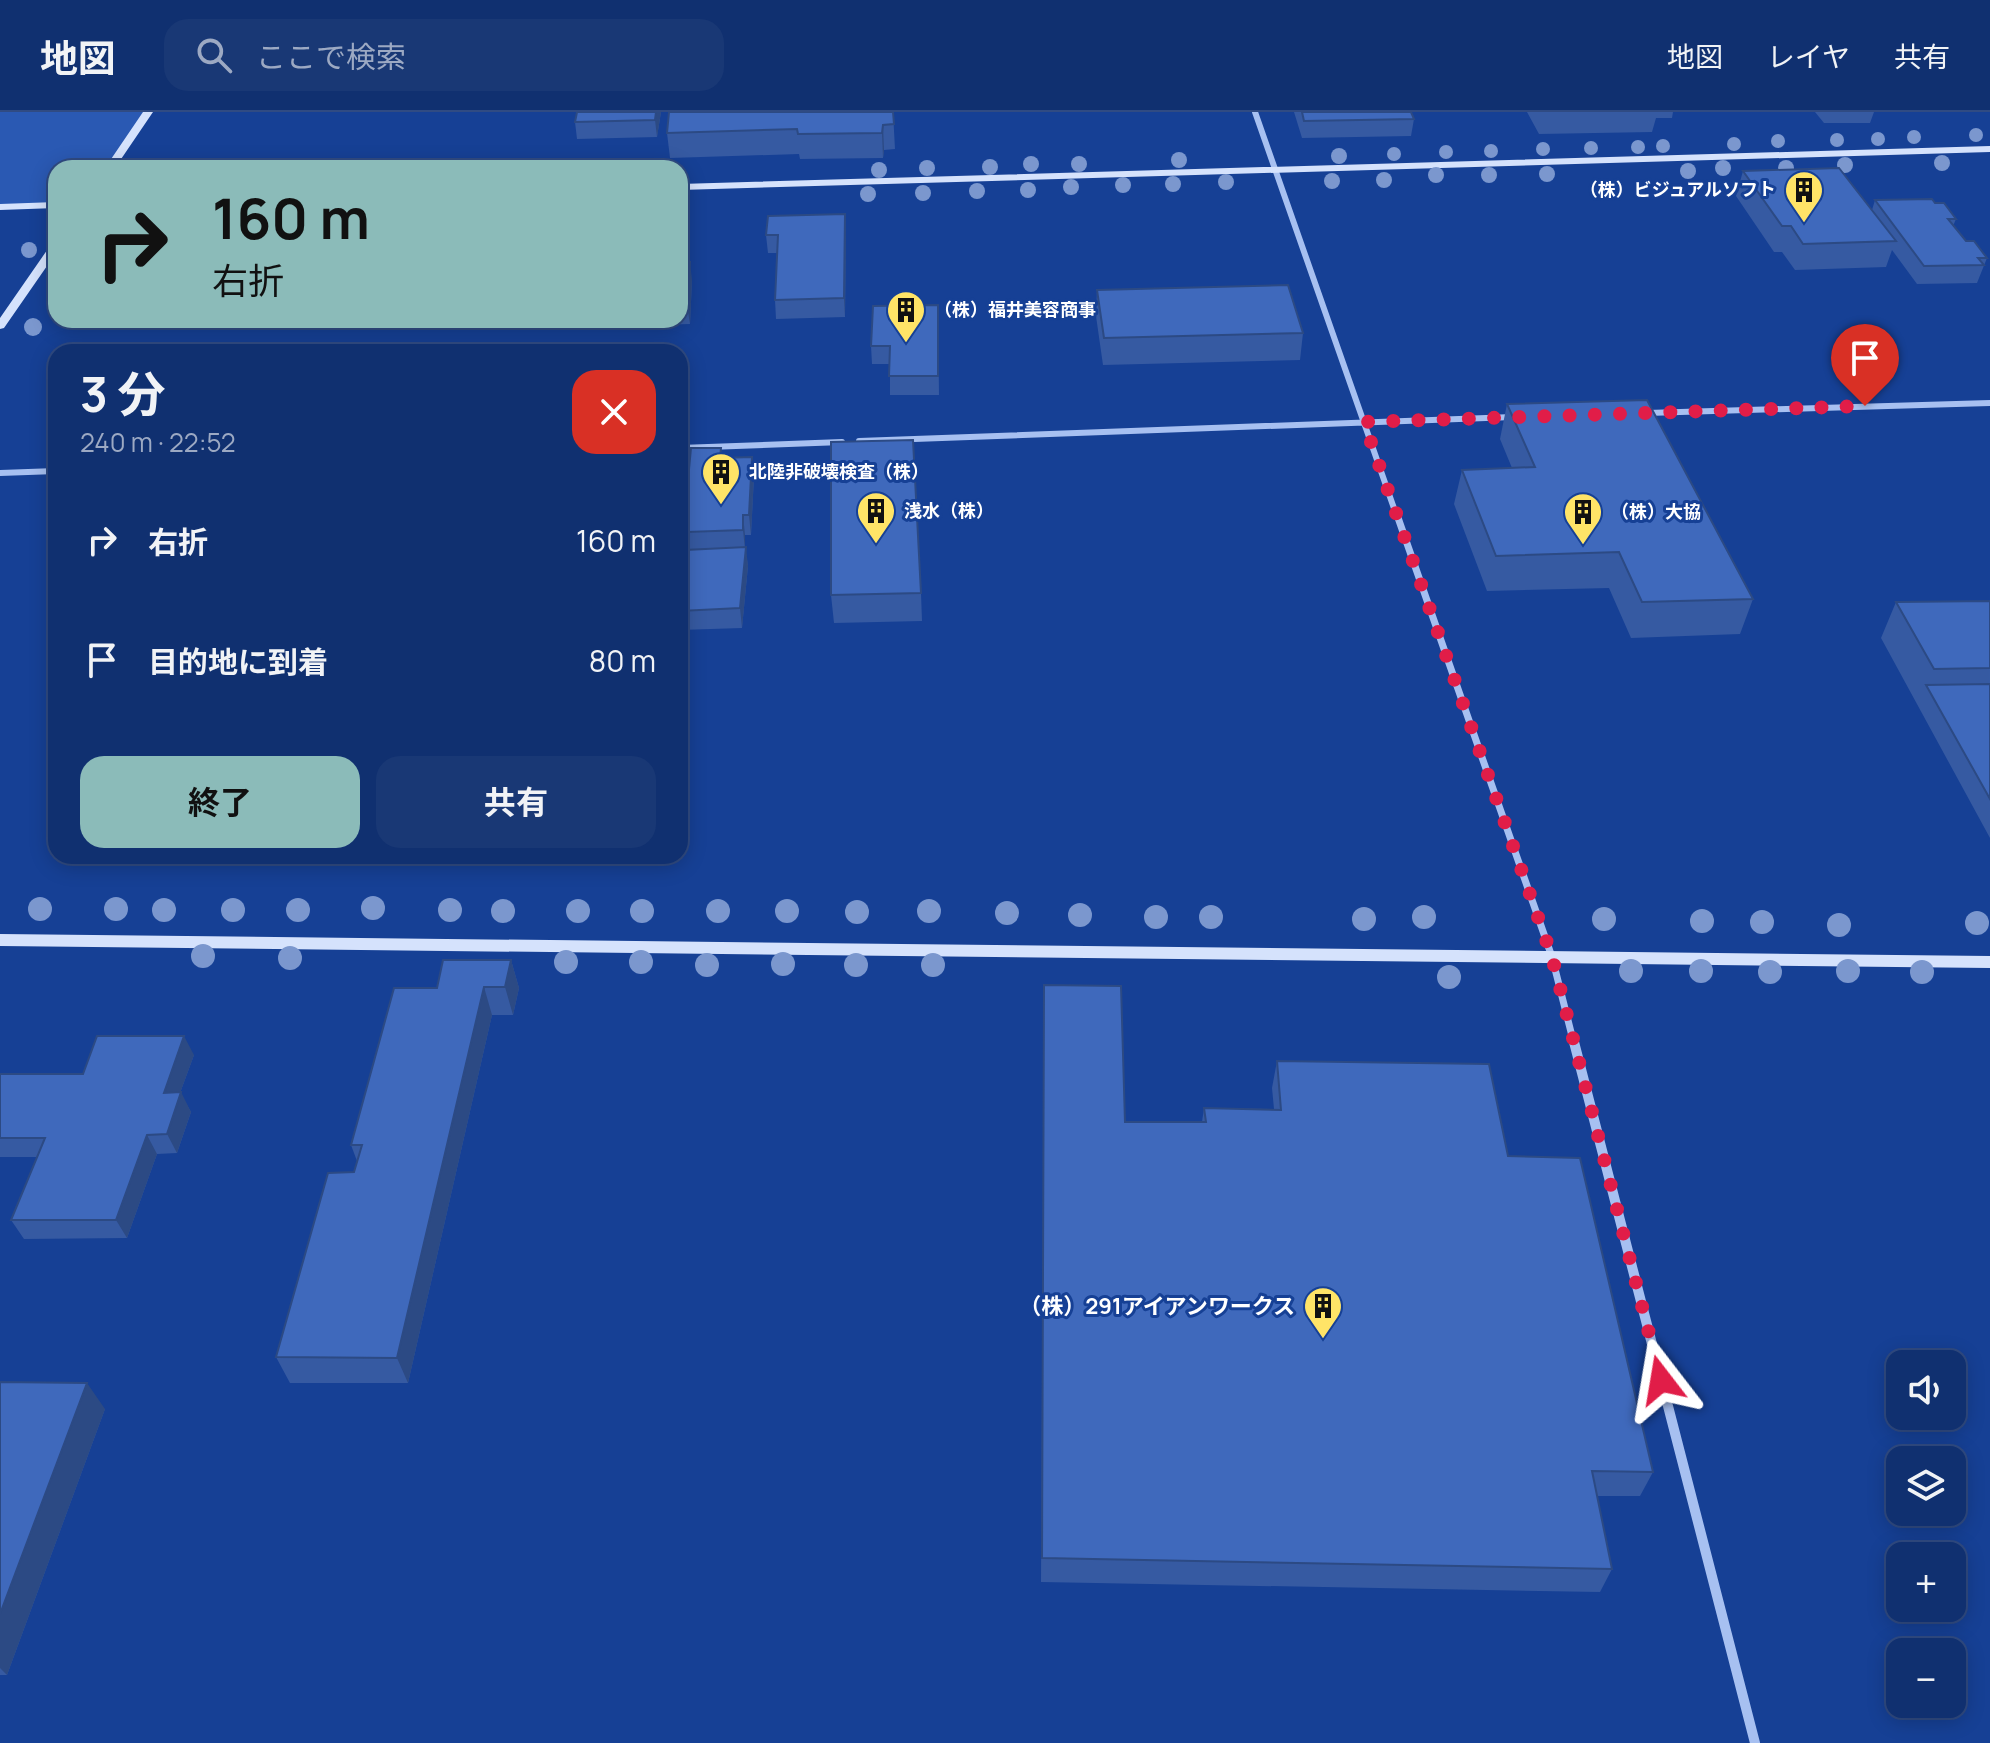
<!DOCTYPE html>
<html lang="ja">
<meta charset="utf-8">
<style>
:root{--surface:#103070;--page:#193875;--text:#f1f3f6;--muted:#9ca9c3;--line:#304b83;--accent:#8bbbb9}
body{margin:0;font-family:Manrope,"Noto Sans JP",sans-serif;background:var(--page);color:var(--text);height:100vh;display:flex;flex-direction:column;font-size:30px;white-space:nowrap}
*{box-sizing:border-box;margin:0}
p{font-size:26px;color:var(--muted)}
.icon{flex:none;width:44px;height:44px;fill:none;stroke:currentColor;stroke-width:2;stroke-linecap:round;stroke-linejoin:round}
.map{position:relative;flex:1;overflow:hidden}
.drawer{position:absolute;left:48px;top:232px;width:640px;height:520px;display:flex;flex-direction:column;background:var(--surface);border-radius:24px;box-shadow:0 4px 20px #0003,0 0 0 2px var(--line)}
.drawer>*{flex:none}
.hud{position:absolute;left:48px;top:48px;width:640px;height:168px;border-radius:24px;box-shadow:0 4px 20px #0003,0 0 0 2px var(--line);background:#8bbbb9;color:#111;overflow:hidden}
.buttons{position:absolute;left:1886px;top:1238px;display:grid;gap:16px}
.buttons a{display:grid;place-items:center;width:80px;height:80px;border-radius:16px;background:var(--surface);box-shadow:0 4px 20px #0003,0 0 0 2px var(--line);font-size:40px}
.pin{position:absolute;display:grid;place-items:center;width:68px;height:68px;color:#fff;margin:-82px -34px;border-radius:50% 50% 50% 0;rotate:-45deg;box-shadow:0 0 8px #0007}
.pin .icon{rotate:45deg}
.me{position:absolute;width:88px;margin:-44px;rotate:346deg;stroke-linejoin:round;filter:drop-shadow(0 0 6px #0008)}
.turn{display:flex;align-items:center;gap:28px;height:168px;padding:0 32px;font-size:36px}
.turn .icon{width:104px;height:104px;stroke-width:2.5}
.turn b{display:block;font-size:56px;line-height:68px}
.round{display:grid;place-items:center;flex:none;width:84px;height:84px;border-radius:24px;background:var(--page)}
.headline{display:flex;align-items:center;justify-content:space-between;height:136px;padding:0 32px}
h1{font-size:48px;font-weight:700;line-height:60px}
.cta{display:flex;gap:16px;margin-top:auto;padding:16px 32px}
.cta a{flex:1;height:92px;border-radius:24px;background:var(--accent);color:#111;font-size:32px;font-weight:700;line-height:92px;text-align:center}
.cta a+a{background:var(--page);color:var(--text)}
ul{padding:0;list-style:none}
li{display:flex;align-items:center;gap:24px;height:120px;padding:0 32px}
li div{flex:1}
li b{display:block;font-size:30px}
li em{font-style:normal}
header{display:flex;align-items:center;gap:48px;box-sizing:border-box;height:112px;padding:0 40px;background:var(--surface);border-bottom:2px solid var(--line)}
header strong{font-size:38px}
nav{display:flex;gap:44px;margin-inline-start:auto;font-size:28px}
.search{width:560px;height:72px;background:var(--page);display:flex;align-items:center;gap:20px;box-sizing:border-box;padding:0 28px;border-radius:24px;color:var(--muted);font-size:30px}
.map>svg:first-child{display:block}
.green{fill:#2a59b3}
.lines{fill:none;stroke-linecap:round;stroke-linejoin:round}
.street-far2{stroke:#a7c0f1;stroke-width:6}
.street-far1{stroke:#a7c0f1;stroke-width:7}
.street{stroke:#a7c0f1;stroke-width:10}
.secondary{fill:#d5e2fc;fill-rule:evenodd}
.tree{fill:#7b97ce}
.wall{fill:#365aa2}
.shaded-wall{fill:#2c4a84}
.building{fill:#3f69bc;stroke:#2c4a84;stroke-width:2}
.route{stroke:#e11d48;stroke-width:14;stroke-dasharray:0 25.2}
.labels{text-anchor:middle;stroke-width:6;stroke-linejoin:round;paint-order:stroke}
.far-poi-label{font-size:18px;font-weight:bold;fill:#fff;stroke:#164095;text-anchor:start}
.poi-label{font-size:22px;font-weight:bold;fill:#fff;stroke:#164095;text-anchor:end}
</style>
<header>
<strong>地図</strong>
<div class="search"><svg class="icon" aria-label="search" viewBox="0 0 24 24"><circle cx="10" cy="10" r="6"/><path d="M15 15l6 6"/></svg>ここで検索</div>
<nav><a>地図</a><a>レイヤ</a><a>共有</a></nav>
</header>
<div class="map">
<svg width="1990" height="1631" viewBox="0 0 1990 1631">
<rect width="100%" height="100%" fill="#164095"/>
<path class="green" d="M0 0H148L110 56H56V93L0 95Z"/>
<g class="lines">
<path class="street-far2" d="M1255 0 1396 402
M1647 301 1990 291
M859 329 1513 305
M680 336 842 330
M0 361 56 359"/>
<path class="street-far1" d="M1396 400 1552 845 1574 932"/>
<path class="street" d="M1574 930 1755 1631"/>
<path class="secondary" d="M143 0H153L115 56H105Z
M1990 34V40L680 78V72Z
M56 90V96L0 98V92Z
M56 130V141L4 216 0 217V206L52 131Z
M0 822 1990 844V856L0 834Z"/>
</g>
<g class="tree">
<circle cx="1976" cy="23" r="7"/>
<circle cx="1914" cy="25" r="7"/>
<circle cx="1878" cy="27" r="7"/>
<circle cx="1837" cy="28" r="7"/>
<circle cx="1778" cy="29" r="7"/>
<circle cx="1734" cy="32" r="7"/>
<circle cx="1663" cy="34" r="7"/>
<circle cx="1638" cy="35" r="7"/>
<circle cx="1591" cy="36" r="7"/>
<circle cx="1543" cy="37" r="7"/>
<circle cx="1491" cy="39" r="7"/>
<circle cx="1446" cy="40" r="7"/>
<circle cx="1394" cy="42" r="7"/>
<circle cx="1339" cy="44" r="8"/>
<circle cx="1179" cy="48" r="8"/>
<circle cx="1942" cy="51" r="8"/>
<circle cx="1031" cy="52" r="8"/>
<circle cx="1079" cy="52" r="8"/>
<circle cx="1845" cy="53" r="8"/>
<circle cx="990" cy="55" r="8"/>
<circle cx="927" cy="56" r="8"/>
<circle cx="1723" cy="56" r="8"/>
<circle cx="1786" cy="56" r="8"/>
<circle cx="879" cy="58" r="8"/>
<circle cx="1688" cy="59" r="8"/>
<circle cx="1547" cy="62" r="8"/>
<circle cx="1436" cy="63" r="8"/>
<circle cx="1489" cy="63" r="8"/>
<circle cx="1384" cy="68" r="8"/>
<circle cx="1332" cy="69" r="8"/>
<circle cx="1226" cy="70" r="8"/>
<circle cx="1173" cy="72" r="8"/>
<circle cx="1123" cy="73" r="8"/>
<circle cx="1071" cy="75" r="8"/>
<circle cx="1028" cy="78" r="8"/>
<circle cx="977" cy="79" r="8"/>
<circle cx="1612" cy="79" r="8"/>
<circle cx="923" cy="81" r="8"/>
<circle cx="868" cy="82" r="8"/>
<circle cx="29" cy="138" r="8"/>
<circle cx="33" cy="215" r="9"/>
<circle cx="373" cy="796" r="12"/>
<circle cx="40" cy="797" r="12"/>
<circle cx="116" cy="797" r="12"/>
<circle cx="164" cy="798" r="12"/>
<circle cx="233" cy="798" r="12"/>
<circle cx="298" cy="798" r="12"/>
<circle cx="450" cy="798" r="12"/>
<circle cx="503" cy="799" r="12"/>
<circle cx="578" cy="799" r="12"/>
<circle cx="642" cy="799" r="12"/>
<circle cx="718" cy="799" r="12"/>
<circle cx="787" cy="799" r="12"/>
<circle cx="929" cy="799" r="12"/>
<circle cx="857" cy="800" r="12"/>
<circle cx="1007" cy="801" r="12"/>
<circle cx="1080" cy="803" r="12"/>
<circle cx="1156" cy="805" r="12"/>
<circle cx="1211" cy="805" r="12"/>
<circle cx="1424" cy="805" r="12"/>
<circle cx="1364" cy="807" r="12"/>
<circle cx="1604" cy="807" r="12"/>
<circle cx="1702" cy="809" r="12"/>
<circle cx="1762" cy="810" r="12"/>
<circle cx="1977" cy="811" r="12"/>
<circle cx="1839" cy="813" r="12"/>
<circle cx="203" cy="844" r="12"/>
<circle cx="290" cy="846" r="12"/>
<circle cx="566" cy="850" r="12"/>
<circle cx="641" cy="850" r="12"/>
<circle cx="783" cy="852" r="12"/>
<circle cx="707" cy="853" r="12"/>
<circle cx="856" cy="853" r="12"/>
<circle cx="933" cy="853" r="12"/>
<circle cx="1631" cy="859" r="12"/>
<circle cx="1701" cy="859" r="12"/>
<circle cx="1848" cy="859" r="12"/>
<circle cx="1770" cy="860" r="12"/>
<circle cx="1922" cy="860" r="12"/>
<circle cx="1449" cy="865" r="12"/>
</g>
<path class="wall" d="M577 0H661L657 25 577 27 575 10Z
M893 0 895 37 884 38 883 46 800 47 799 42 670 46 667 21Z
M1294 0H1411L1414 7 1411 24 1302 26Z
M1527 0H1673L1672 6H1656L1652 20 1539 22Z
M1815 0H1874L1870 11H1824Z
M1743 59 1872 98 1875 88 1935 91 1956 107 1953 114 1966 129 1987 146 1977 171 1917 172 1892 138 1886 155 1795 158 1782 140H1774L1736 84Z
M845 102 846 120 845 205 776 207 775 188 777 141H768L766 123Z
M680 150 692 168 690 212 624 214 623 208H680Z
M1097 178 1303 221 1300 248 1103 253 1096 204Z
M938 193 939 283H890V252H872L871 234Z
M515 208H614L613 214 517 216Z
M1507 292 1753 487 1740 522 1631 526 1609 476 1487 479 1454 392 1462 358 1512 356 1500 327Z
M723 346 754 364 751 423H745V435L748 454 742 516 680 518V478L690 437 688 430H687L684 410Z
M921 481 922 509 834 511 831 483Z
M1990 489V726L1881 526 1896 490Z
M511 848 519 876 513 903H492L408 1271H290L276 1245 354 1060 357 1049 351 1033 437 876Z
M1044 873 1125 1010H1202L1204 996 1274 997 1272 976 1277 949 1508 1044 1653 1360 1640 1384H1597L1612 1457 1600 1480 1041 1470Z
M194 943 180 981 191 1000 177 1041 157 1042 127 1126 24 1127 11 1108 37 1045H0V962H83Z
M0 1270 105 1297 7 1563H0Z"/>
<path class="shaded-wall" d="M656 0H661L657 25 655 8Z
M883 13 884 38 883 46 882 21Z
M845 102 846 120 845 205 844 186Z
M690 150 692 168 690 212 687 193Z
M752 345 754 364 751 423 749 403Z
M743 403 745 423V437L743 418Z
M746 435 748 454 742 516 740 496Z
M511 848 519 876 513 903 505 875Z
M484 875 492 903 408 1271 397 1246Z
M184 924 194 943 173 1000 164 981Z
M181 980 191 1000 177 1041 167 1022Z
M147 1023 157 1042 127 1126 116 1108Z
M87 1271 105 1297 7 1563 0 1556V1502Z"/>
<path class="building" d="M577 0H656L655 8 575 10Z
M669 0H893L894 12 883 13 882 21 798 22 797 17 667 21Z
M1302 0H1411L1414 7 1304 9Z
M1839 56 1896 129 1803 132 1791 114H1782L1743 59Z
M1932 87 1935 91H1944L1956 107H1948L1966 129H1974L1987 146H1978L1984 153 1924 154 1875 88Z
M845 102 844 186 775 188 778 123H766L768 104Z
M680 150H690L687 193H680Z
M1288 173 1303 221 1104 226 1097 178Z
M938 193V264H889L890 234H871L873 194Z
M1647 288 1753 487 1642 490 1619 440 1496 444 1462 358 1535 355 1507 292Z
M913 328 921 481 831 483V330Z
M691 336H721L720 346 752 345 749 403H743V418L687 420 688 410H684Z
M746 435 740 496 680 499V478L685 438Z
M1990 489V556L1934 557 1896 490Z
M1990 572V687L1926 573Z
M443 848H511L505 875H484L397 1246 276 1245 328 1061 354 1060 362 1033H351L394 876H437Z
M1044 873 1121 874 1125 1010H1206L1204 996 1281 998 1277 949 1489 952 1508 1044 1580 1046 1653 1360 1592 1359 1612 1457 1042 1446Z
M97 924H184L164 981 181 980 167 1022 147 1023 116 1108H11L45 1026H0V962H83Z
M0 1270 87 1271 0 1502Z"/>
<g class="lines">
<path class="route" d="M1661 1268 1552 845 1364 310 1865 294"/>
</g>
<defs>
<symbol id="building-pin" viewBox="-11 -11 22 30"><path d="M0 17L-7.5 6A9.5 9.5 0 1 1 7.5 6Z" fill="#ffe467" stroke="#164095"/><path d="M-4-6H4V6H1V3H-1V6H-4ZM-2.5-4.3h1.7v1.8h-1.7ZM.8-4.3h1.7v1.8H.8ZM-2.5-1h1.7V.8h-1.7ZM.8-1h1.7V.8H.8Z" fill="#111"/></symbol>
</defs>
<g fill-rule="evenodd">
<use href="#building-pin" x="1782" y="56" width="44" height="60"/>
<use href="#building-pin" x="884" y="176" width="44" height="60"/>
<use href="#building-pin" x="699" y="338" width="44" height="60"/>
<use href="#building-pin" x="854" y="377" width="44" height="60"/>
<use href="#building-pin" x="1561" y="378" width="44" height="60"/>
<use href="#building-pin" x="1301" y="1172" width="44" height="60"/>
</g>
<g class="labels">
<g class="far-poi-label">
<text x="1776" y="84" text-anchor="end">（株）ビジュアルソフト</text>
<text x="934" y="204">（株）福井美容商事</text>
<text x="749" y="366">北陸非破壊検査（株）</text>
<text x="904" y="405">浅水（株）</text>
<text x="1611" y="406">（株）大協</text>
</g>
<g class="poi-label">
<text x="1295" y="1202">（株）291アイアンワークス</text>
</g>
</g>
</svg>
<div class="buttons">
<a><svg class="icon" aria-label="sound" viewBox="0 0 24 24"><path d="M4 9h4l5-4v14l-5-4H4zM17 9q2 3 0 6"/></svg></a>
<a><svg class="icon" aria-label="layers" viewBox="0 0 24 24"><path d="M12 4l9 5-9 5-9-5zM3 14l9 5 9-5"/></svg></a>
<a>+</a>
<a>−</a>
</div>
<div class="pin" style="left:1865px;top:294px;background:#d93025"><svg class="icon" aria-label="arrive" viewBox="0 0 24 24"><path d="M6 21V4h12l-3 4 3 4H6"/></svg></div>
<svg class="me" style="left:1661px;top:1268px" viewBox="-20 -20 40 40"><path d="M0-17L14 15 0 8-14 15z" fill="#e11d48" stroke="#fff" stroke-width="4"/></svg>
<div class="hud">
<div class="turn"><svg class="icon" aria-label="right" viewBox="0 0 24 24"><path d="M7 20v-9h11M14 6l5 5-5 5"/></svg><div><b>160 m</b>右折</div></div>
</div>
<section class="drawer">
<div class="headline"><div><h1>3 分</h1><p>240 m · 22:52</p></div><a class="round" style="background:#d93025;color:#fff"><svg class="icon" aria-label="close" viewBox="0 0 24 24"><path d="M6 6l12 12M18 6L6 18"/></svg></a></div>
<ul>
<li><svg class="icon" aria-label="right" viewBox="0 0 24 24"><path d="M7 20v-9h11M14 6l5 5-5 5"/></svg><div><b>右折</b></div><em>160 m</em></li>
<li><svg class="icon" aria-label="arrive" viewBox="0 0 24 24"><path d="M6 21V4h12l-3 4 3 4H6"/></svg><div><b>目的地に到着</b></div><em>80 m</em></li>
</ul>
<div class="cta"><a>終了</a><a>共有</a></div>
</section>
</div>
